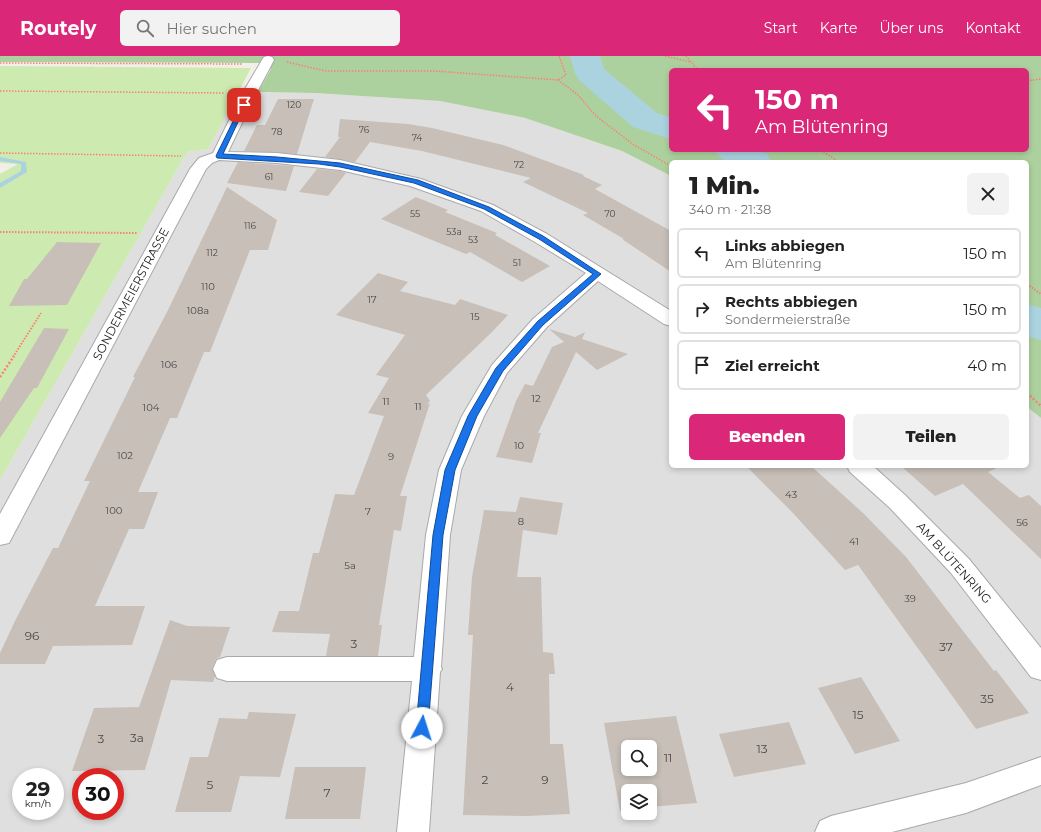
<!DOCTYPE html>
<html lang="de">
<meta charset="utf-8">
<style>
:root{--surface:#fff;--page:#f2f2f2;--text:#222;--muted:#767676;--line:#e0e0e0;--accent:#db2777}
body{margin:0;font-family:Montserrat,sans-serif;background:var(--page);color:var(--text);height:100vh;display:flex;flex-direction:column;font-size:15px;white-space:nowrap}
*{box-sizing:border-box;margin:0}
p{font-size:13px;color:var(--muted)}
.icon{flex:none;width:22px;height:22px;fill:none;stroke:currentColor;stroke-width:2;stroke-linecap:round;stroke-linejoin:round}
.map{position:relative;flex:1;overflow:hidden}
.details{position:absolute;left:669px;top:104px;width:360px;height:308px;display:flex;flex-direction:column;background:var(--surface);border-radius:6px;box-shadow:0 2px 6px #0003}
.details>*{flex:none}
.banner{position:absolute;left:669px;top:12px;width:360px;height:84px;border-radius:6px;box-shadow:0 2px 6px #0003;background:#db2777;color:#fff;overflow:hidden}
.buttons{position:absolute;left:621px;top:684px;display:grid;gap:8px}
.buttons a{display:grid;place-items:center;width:36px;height:36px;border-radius:6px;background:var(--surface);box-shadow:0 2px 6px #0003;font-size:20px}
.speed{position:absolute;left:12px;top:712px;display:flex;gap:8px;font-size:20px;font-weight:700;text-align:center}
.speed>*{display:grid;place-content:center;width:52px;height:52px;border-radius:50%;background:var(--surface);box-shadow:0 2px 6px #0003;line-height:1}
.speed small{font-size:10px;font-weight:400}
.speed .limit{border:6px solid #d22;background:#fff;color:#111}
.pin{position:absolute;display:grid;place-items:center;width:34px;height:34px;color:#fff;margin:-17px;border-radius:8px;box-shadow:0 2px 6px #0006}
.me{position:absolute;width:44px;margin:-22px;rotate:5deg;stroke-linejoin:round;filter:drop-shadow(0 0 3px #0008)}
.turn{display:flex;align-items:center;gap:14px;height:84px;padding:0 20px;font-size:18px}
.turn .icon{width:52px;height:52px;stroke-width:2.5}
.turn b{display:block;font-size:28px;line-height:34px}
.round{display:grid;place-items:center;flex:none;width:42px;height:42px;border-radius:6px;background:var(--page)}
.summary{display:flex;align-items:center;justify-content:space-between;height:68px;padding:0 20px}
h1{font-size:24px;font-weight:800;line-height:30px}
.cta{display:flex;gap:8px;margin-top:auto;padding:8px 20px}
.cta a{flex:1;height:46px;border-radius:6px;background:var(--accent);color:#fff;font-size:16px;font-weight:800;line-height:46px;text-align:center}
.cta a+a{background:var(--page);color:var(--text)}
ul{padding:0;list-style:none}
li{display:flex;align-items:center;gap:12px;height:50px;margin:0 8px 6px;padding:0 12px;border:2px solid var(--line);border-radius:6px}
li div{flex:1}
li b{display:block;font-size:15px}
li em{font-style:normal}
header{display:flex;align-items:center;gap:24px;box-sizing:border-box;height:56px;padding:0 20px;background:var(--accent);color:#fff}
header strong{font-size:19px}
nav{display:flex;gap:22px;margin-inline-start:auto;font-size:14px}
.search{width:280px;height:36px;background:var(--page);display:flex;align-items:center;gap:10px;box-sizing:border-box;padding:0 14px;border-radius:6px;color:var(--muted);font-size:15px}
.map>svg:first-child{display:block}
.residential{fill:#e0dfdf;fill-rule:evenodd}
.grass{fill:#cdebb0}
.forest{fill:#add19e;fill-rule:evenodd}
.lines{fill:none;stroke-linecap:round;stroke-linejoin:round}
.stream{fill:#aad3df;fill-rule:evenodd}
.river{fill:#aad3df;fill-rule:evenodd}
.building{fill:#c7bfb8;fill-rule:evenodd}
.minor-casing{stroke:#a9a9a9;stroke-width:2}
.path-far2{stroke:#fa8072;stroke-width:1.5;stroke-dasharray:1.5 1.5;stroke-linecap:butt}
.path-far1{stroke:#fa8072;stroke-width:2;stroke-dasharray:1.5 1.5;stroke-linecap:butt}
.path{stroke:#fa8072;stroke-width:2.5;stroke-dasharray:2 2;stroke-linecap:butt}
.minor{fill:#fff;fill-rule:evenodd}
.route{fill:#1a73e8;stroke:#114b97}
.labels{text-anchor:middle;stroke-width:3.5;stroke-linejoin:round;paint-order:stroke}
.far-number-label{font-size:9px;fill:#4b4948}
.number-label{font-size:10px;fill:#4b4948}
.street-label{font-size:12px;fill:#222;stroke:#fff}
.near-number-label{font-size:12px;fill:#4b4948}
</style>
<header>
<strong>Routely</strong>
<div class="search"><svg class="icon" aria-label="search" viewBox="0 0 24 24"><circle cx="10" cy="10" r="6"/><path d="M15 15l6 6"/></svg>Hier suchen</div>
<nav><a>Start</a><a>Karte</a><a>Über uns</a><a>Kontakt</a></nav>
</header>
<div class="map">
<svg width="1041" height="776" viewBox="0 0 1041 776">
<rect width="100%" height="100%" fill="#f2efe9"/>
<path class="residential" d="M238 36 315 37 440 45 525 62 622 95 671 120V410H1027V351L1041 362V776H0V424L187 96 208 93ZM628 691H650V713H628ZM21 721H55V755H21ZM81 721H115V755H81ZM628 735H650V757H628Z"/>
<path class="grass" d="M0 10 251 12 208 93 187 96 0 424V118L18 108 0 107Z"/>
<path class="forest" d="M0 0H1041V362L1027 351V106H671V120L622 95 525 62 440 45 315 37 258 36 271 13 262 7 0 6ZM671 14H1027V94H671Z"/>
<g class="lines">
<path class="stream" d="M0 101 26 106 27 116 0 132V127L21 115V108L0 105Z"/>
<path class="river" d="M570 0H600L604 13 657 57 671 62V83L633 71 579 24 575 17Z
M714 94H758L767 98 772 106H728L720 101Z
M1027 248 1041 252V284L1027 280Z"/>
</g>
<path class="building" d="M278 43H314L297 98 244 95 257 69H265Z
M340 63 408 68 432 72 503 89 584 119 583 120 602 129 595 133 671 175V216L622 183H624L583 159 588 157 523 126 531 122 422 95 370 86 355 106 325 101 340 81H338Z
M238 106 294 110 286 135 227 127Z
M317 113 340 115 346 117 328 140 299 136Z
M227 131 277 164 268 194H250L210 296H204L177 362H170L138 436H158L144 473H129L95 550H145L132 589 53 590 45 608H0V597L16 563 53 492H58L90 425H84L135 321H133L168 254Z
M416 141 448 154 445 156 497 177 495 179 550 210 522 226 470 196 466 198 381 163Z
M57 186 101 187 67 249 9 250 24 223H27Z
M378 217 408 226 400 235 455 249 460 243 508 259 492 276 426 339 430 345 426 349 430 347 400 440H407L401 475 394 474 379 569H382L378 600H326L330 578 272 576 279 555H299L313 497H319L335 438 354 439 384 360 368 357 389 322 376 319 405 279 336 259Z
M44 272 69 273 37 332H34L0 382V346Z
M549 273 575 281 585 276 582 283 628 298 597 314 576 296 538 377H541L532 407 496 401 516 345 525 328 533 330 552 291 564 286Z
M746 410H811L863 457 906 501 994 615 996 614 1029 657 976 673 858 509 845 514 791 455Z
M901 410H1001L988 416 1020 442 1029 439 1041 450V503L963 428 935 440Z
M520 441 563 447 557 479 523 474 517 521H541L543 596 553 597 555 618H549L550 688H563L570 758 527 760 463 759 473 579H468L472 521 484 454 516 456Z
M170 564 187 570 230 571 220 601 216 603 212 612 215 620 213 626 171 624 145 714 72 715 94 652 139 651Z
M861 621 900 685 855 698 818 632Z
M249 656 296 658 280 721 240 720 231 756H175L190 701H208L219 662 247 663Z
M676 660 697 747 650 751V735H628V754L620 755 604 667ZM628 691H650V713H628Z
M789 666 806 708 734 721 719 678Z
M295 711H366L360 763H285Z"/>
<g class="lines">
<defs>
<path id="minor" d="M268 0 272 1 274 4 256 38 228 96 277 97 340 104 421 123 493 149 547 178 671 255V270L664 268 598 225 547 271 507 317 484 360 461 414 450 479 441 611 442 613 440 616 429 776H397L412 625H227L217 622 213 613 217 604 227 601H414L426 479 439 414 462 360 492 309 533 263 586 217 535 186 481 155 410 130 340 114 277 107 219 104 212 107 206 113 9 487 0 489V458L190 113 199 102 213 97 242 38 262 4 264 1Z
M847 410H873L906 440 969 503 1041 592V624L1031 621 951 517 890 452 850 416Z
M1041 701V729L966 757 892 776H815L820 765 831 760 966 727Z"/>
</defs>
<use href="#minor" class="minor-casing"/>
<path class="path-far2" d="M665 0 690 6
M686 0 698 14
M287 6 326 15H434L558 24 566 19 559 0
M0 7 243 8
M558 24 577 38 596 60 634 89 671 110
M1027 25 1041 23
M0 35 225 37
M821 94 839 106
M0 97 181 100"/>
<path class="path-far1" d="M0 176 137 177
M1027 228 1041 238
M13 301 41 257"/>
<path class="path" d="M0 321 14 300
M1027 337 1041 350"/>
<use href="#minor" class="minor"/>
</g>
<path class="route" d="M244 47 246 49 223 98 277 101 340 107 418 124 489 151 543 180 601 218 543 269 503 315 477 360 455 414 443 479 428 672 426 676 422 678 418 676 416 672 433 479 445 414 468 360 496 312 538 265 593 218 539 183 484 153 414 127 340 111 319 108 217 102 216 100 241 49Z"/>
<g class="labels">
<g class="far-number-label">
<text x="294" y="52">120</text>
<text x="364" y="77">76</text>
<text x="277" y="79">78</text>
<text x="417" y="85">74</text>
<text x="519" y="112">72</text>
<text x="269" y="124">61</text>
<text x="415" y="161">55</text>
<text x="610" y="161">70</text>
<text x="250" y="173">116</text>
<text x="454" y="179">53a</text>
<text x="473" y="187">53</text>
<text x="212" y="200">112</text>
<text x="517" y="210">51</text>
</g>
<g class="number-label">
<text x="208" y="234">110</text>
<text x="372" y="247">17</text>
<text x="198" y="258">108a</text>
<text x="475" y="264">15</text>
<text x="169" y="312">106</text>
<text x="536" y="346">12</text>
<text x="386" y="349">11</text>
<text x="418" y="354">11</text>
<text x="151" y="355">104</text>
<text x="519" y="393">10</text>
<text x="125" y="403">102</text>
<text x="391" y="404">9</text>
<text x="791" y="442">43</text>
<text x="114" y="458">100</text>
<text x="368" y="459">7</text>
<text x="521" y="469">8</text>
<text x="1022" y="470">56</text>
<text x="854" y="489">41</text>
<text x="350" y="513">5a</text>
<text x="910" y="546">39</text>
</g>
<g class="street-label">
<text transform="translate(131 238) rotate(-62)" y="4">SONDERMEIERSTRASSE</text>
<text transform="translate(954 507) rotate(48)" y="4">AM BLÜTENRING</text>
</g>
<g class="near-number-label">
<text x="32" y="584">96</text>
<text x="354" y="592">3</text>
<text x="946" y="595">37</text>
<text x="510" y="635">4</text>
<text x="987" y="647">35</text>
<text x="858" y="663">15</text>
<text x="137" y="686">3a</text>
<text x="101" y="687">3</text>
<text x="762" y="697">13</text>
<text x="668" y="706">11</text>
<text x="485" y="728">2</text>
<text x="545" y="728">9</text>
<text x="210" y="733">5</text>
<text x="327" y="741">7</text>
</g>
</g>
</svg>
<div class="buttons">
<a><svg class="icon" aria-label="search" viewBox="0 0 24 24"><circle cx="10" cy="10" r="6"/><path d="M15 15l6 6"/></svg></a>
<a><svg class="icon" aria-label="layers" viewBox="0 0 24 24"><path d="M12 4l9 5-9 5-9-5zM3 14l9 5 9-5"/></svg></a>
</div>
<div class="speed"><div>29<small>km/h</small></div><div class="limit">30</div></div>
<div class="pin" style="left:244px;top:49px;background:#d93025"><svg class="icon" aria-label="arrive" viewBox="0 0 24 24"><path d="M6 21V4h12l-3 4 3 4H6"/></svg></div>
<svg class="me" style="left:422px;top:672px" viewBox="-20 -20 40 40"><circle r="19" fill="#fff"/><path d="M0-13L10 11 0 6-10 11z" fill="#1a73e8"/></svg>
<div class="banner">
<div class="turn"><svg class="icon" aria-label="left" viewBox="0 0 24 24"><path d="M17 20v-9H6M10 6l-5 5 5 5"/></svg><div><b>150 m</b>Am Blütenring</div></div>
</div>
<section class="details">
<div class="summary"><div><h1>1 Min.</h1><p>340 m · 21:38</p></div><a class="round"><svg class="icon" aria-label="close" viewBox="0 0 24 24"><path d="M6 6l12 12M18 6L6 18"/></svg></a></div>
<ul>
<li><svg class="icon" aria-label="left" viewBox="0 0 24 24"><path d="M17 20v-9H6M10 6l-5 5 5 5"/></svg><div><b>Links abbiegen</b><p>Am Blütenring</p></div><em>150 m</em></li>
<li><svg class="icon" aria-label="right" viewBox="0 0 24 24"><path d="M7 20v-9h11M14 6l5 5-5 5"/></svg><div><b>Rechts abbiegen</b><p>Sondermeierstraße</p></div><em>150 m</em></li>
<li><svg class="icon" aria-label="arrive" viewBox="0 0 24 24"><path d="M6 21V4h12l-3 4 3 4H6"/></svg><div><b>Ziel erreicht</b></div><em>40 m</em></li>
</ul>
<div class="cta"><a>Beenden</a><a>Teilen</a></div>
</section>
</div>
